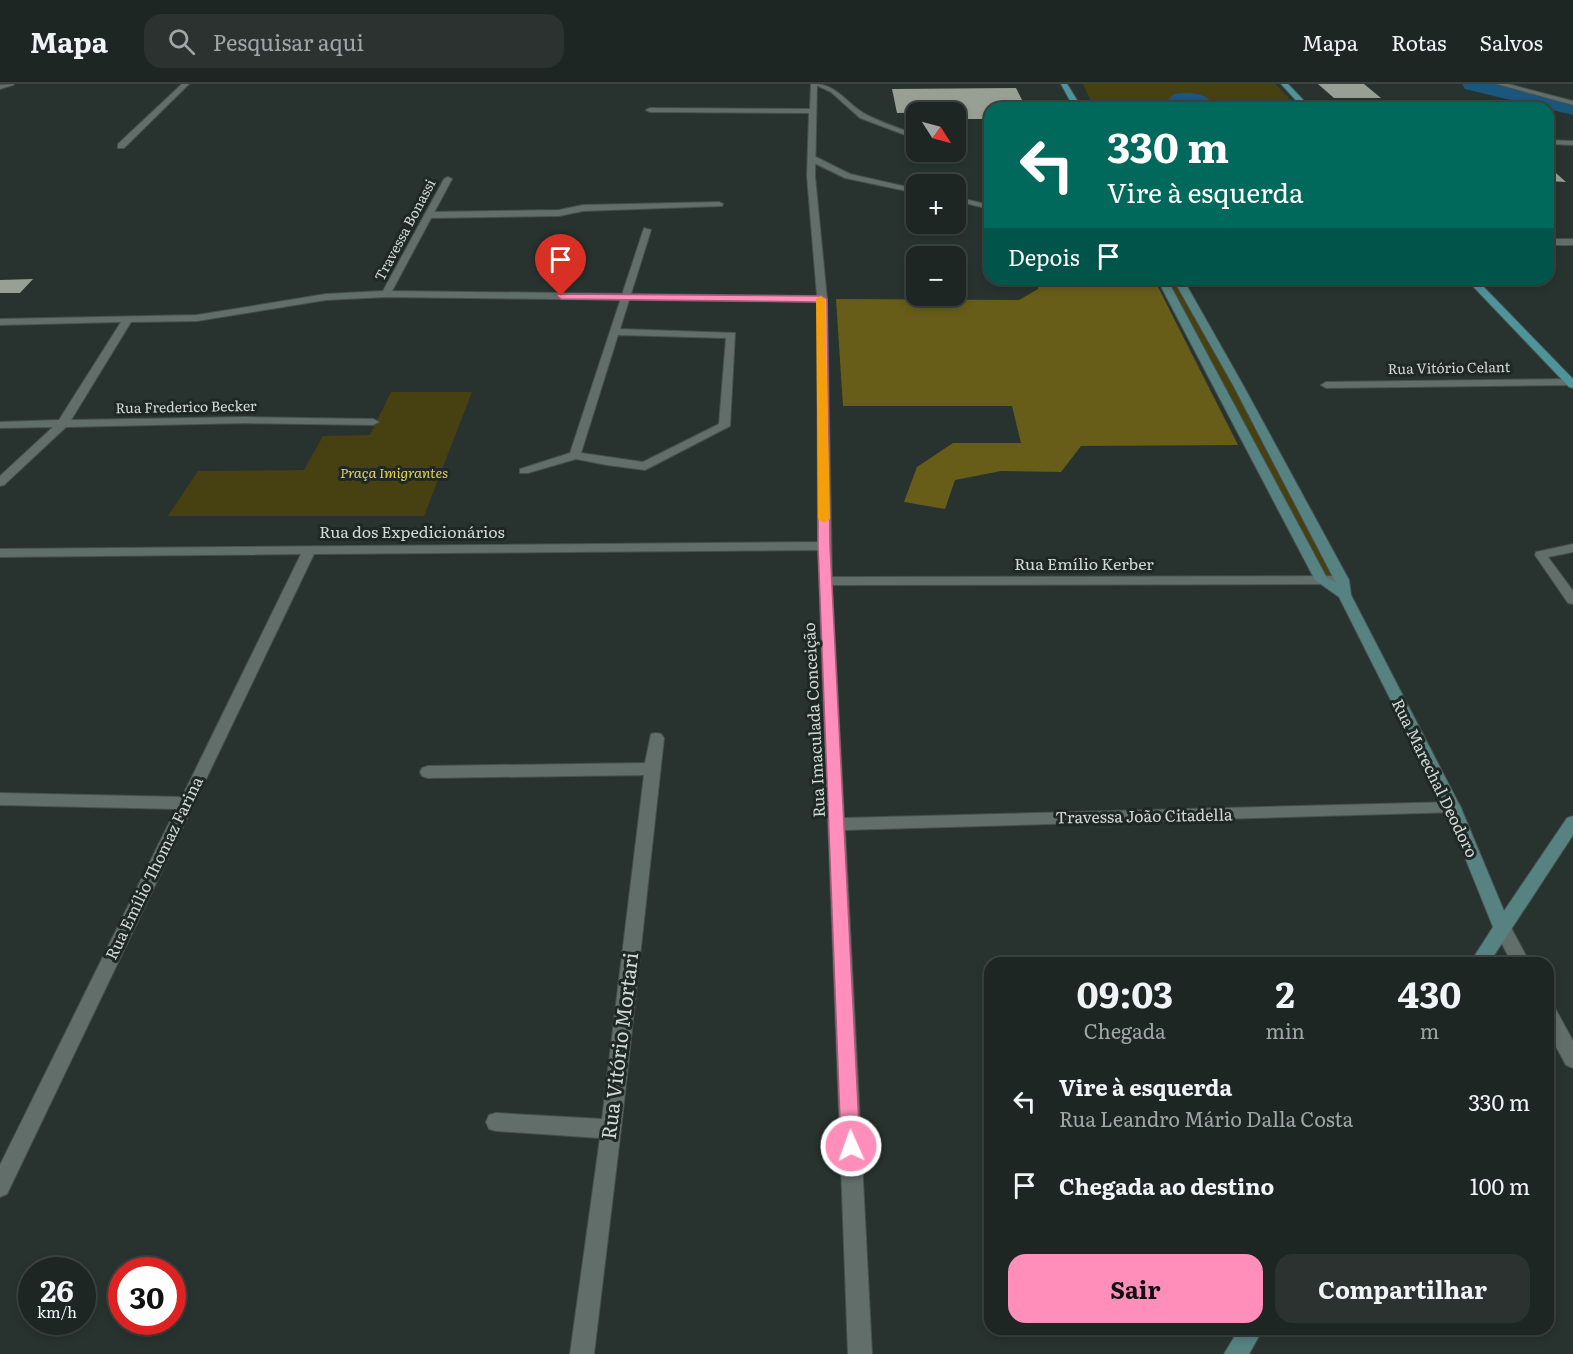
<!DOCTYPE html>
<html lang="pt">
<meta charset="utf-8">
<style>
:root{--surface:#1e2623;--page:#2b3230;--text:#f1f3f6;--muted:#a1a5a6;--line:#3c4341;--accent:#ff8eba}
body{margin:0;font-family:Literata,serif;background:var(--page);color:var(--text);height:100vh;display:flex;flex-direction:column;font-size:22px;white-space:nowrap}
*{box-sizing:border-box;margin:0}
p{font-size:20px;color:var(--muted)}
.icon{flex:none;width:33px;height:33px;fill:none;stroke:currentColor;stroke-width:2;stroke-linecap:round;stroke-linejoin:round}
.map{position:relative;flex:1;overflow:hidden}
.details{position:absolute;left:984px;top:873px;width:570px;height:378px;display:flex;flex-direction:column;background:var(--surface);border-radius:18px;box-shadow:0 3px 9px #0003,0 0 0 2px var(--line)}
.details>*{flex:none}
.top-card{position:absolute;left:984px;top:18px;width:570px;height:183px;border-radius:18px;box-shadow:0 3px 9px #0003,0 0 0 2px var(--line);background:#00695c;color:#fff;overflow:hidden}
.needle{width:39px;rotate:126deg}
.fabs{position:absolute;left:906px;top:18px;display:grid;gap:12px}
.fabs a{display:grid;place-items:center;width:60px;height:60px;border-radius:12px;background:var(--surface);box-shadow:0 3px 9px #0003,0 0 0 2px var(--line);font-size:30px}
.speed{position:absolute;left:18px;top:1173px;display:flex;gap:12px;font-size:30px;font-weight:700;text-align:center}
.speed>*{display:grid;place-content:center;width:78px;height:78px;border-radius:50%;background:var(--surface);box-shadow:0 3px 9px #0003,0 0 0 2px var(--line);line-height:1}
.speed small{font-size:15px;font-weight:400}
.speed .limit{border:9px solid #d22;background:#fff;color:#111}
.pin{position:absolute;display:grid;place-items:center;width:51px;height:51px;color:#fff;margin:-62px -26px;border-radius:50% 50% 50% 0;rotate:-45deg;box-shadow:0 0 6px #0007}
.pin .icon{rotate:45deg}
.me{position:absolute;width:66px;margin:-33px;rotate:358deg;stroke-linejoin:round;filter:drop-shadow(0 0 4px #0008)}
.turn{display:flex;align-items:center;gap:21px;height:126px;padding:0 24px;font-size:27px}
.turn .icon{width:78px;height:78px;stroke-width:2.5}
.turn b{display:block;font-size:42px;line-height:51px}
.then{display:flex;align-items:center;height:57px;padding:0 24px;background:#0003;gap:12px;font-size:22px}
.eta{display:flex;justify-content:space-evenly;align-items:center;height:102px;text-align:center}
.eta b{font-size:36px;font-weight:700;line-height:42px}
.action{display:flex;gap:12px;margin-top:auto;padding:12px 24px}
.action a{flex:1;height:69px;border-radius:18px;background:var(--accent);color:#111;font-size:24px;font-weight:700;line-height:69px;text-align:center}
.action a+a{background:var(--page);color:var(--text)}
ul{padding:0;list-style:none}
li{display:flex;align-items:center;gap:18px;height:84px;padding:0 24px}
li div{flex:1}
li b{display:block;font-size:22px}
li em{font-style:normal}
header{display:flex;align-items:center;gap:36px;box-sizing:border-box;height:84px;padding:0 30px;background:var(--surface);border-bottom:2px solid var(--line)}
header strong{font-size:28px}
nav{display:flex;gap:33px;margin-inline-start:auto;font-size:21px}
.search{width:420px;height:54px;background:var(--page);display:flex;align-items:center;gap:15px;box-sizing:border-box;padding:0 21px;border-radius:18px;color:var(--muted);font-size:22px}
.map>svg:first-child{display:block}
.green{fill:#474011}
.forest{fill:#675d19}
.water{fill:#1a577d}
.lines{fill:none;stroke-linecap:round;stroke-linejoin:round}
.river{fill:#1a577d;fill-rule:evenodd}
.building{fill:#98a095}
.lane-casing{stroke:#46504c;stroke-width:2}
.street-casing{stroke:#46504c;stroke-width:2}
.secondary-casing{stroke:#46504c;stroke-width:2}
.primary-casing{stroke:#46504c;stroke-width:2}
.lane{fill:#616e69;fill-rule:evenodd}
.street{fill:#616e69;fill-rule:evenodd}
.secondary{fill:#578282;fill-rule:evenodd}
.primary{fill:#4e959b;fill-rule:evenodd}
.route{fill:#ff8eba;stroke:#a65c79;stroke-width:1.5}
.slow{fill:#f59e0b}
.labels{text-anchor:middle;stroke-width:6;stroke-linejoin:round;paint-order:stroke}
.far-street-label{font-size:14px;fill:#d1d8d5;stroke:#1e2925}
.far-park-label{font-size:14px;font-style:italic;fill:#e1d15a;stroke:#1e2925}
.street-label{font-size:16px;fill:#d1d8d5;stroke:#1e2925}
.near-street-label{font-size:20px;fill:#d1d8d5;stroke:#1e2925}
</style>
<header>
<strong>Mapa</strong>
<div class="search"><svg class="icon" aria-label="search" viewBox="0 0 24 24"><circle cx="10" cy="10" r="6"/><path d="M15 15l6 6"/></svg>Pesquisar aqui</div>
<nav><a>Mapa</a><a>Rotas</a><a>Salvos</a></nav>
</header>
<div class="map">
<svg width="1573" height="1270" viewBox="0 0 1573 1270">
<rect width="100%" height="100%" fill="#28332f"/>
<path class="green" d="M1083 0H1275L1299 24H1094Z
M1163 195H1176L1337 487 1334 498 1322 490Z
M391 308H472L424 432H168L198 387 304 386 323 352 370 351Z"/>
<path class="forest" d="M1038 195H1154L1238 361 1081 362 1061 388 1001 387 955 396 945 425 904 418 917 383 953 359H1021L1012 322H843L836 215 1019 216 1038 205Z"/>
<path class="water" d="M1174 10C1186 8 1204 8 1212 18 1200 27 1180 24 1168 16Z"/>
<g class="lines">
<path class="river" d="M1462 0H1501L1573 17V31L1465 5Z"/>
</g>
<path class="building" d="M1318 0H1364L1381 14H1334Z
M1016 4 1026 24H990V35H956V28L897 29 892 5Z
M1548 82 1566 98 1548 97Z
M33 195 20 209H0V196Z"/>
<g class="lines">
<defs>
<path id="lane" d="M814 0C838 0 847 21 867 31 882 39 900 44 916 51V55L860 34 831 8Z
M1049 17 1051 18 1055 24H1047L1046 19Z
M808 72H814L850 90 916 105V109L845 94 808 76Z
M956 113 990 121V125L956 117Z
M719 118 723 120 722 122 583 127 559 132 428 134 424 131 428 128 559 126 583 121Z
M644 144 651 146 620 245 735 249 730 342 645 386 607 381 576 375 528 389H520V385L570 369ZM618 251 726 254 719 340 643 378 581 369Z
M1573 460V468L1548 473 1573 507V520L1568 519 1535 471 1536 468Z"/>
<path id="street" d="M14 0 13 1 0 5V1Z
M182 0H189L124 64H118V60Z
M811 0H817L815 92 827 215 832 493 1342 492 1349 496 1342 500 832 501 844 734 1453 718 1459 720 1461 724 1459 728 845 746 872 1270H848L818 466 314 470 7 1110 0 1113V1081L176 725 0 721V709L182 713 301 470 0 473V465L818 458 817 218 386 213 326 216 197 237 131 238 71 336 245 333 373 335 379 338 373 341 245 339 66 343 4 401 0 402V392L53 343 0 344V338L59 336 121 238 0 241V235L197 231 326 210 383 207 444 95 448 93 452 95 392 207 817 212 807 92 809 29 650 28 646 26 650 24 810 25Z
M1497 0H1508L1573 17V21Z
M1548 56 1573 57V61L1548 60Z
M1548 155H1573V161H1548Z
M1573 295V301L1326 304 1321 301 1326 298Z
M656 649 661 650 664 654 621 1045 594 1270H570L600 1054 496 1047 489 1045 486 1038 489 1031 496 1029 602 1035 644 691 428 694 422 692 420 688 422 684 428 682 645 679 651 650Z
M1502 836 1508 838 1530 879H1512L1493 843 1496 838Z
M1548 922 1555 924 1573 957V984L1566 981 1548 948Z"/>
<path id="secondary" d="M1157 195H1167L1327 494 1336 499 1233 301 1173 195H1183L1243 301 1349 496 1351 511 1461 724 1504 827 1567 734 1573 732V751L1489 879H1470L1493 843 1445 724 1339 513 1315 496Z
M1239 1245H1263L1249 1270H1224Z"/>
<path id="primary" d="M1061 0H1067L1082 24H1074Z
M1281 0H1288L1311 24H1303Z
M1466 195H1476L1573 295V304L1569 303Z"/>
</defs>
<use href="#lane" class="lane-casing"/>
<use href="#street" class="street-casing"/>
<use href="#secondary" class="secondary-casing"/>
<use href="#primary" class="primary-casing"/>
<use href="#lane" class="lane"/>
<use href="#street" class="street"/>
<use href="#secondary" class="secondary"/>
<use href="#primary" class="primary"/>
</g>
<path class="route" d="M558 210 822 212 827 215 830 462 860 1062 857 1069 851 1071 844 1069 841 1062 818 462V218L561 215 557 212Z"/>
<path class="slow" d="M821 212 825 215 830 435 824 439 818 435 816 215Z"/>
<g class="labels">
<g class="far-street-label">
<text transform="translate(405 146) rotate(-62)" y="5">Travessa Bonassi</text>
<text transform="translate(1449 284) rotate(-1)" y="5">Rua Vitório Celant</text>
<text transform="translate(186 323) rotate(-1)" y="5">Rua Frederico Becker</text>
</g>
<g class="far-park-label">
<text x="394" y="394">Praça Imigrantes</text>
</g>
<g class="street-label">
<text x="412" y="454">Rua dos Expedicionários</text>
<text x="1084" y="486">Rua Emílio Kerber</text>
<text transform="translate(814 636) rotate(-93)" y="6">Rua Imaculada Conceição</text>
<text transform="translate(1435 694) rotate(64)" y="6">Rua Marechal Deodoro</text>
<text transform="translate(1144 732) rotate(-1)" y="6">Travessa João Citadella</text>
<text transform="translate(154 784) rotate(-64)" y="6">Rua Emílio Thomaz Farina</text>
</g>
<g class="near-street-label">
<text transform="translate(620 962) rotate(-83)" y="7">Rua Vitório Mortari</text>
</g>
</g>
</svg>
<div class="fabs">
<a><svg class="needle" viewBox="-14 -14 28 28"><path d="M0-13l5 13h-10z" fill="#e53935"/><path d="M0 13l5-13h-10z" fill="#a1a5a6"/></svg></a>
<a>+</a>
<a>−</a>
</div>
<div class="speed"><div>26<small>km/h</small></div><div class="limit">30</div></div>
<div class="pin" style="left:561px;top:212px;background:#d93025"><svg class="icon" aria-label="arrive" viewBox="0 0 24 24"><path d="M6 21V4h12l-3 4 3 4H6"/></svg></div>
<svg class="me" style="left:851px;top:1062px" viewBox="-20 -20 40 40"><circle r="17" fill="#ff8eba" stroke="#fff" stroke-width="3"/><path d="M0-11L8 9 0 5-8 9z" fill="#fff"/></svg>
<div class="top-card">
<div class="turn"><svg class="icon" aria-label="left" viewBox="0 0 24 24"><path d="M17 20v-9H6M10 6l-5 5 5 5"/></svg><div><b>330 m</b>Vire à esquerda</div></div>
<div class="then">Depois<svg class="icon" aria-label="arrive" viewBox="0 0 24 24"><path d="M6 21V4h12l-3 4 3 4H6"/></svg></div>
</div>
<section class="details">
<div class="eta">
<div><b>09:03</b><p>Chegada</p></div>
<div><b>2</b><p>min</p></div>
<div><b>430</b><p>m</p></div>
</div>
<ul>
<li><svg class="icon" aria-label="left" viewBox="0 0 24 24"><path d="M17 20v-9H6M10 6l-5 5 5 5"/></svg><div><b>Vire à esquerda</b><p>Rua Leandro Mário Dalla Costa</p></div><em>330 m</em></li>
<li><svg class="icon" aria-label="arrive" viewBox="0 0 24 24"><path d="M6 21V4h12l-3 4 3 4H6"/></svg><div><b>Chegada ao destino</b></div><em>100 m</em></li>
</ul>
<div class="action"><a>Sair</a><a>Compartilhar</a></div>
</section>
</div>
